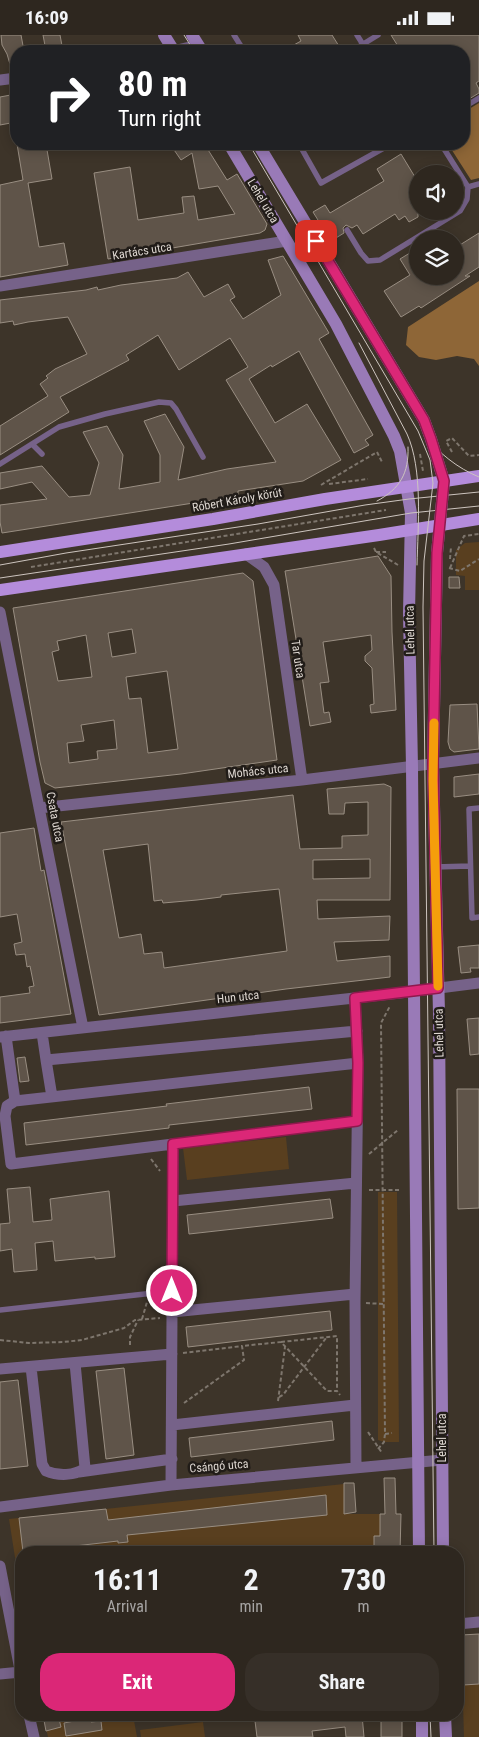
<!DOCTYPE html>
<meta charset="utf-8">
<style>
:root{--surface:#2e271f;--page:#362f28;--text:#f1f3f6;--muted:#a7a5a4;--line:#49443d;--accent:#db2777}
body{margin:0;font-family:"Roboto Condensed",sans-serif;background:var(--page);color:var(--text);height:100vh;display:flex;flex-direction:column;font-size:19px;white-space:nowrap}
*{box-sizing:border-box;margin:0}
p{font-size:16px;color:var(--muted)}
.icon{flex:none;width:28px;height:28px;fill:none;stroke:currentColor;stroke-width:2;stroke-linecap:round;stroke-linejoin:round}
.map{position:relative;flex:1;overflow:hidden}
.sheet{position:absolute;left:15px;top:1511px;width:449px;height:175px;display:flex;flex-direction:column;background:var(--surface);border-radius:20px;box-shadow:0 2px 12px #0003,0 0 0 1px var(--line)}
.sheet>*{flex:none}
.hud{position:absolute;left:10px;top:10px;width:460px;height:105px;border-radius:20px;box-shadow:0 2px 12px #0003,0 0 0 1px var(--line);background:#202124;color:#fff;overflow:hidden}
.fabs{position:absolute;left:409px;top:130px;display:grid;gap:10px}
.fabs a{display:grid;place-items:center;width:55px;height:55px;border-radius:50%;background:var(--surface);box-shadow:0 2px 12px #0003,0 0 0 1px var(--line);font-size:25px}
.pin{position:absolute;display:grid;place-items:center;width:42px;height:42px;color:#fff;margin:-21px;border-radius:10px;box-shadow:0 2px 8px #0006}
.me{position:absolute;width:55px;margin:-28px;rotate:0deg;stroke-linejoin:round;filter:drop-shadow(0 0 4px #0008)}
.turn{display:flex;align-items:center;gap:18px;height:105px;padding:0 25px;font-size:22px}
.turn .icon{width:65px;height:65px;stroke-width:2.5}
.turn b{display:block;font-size:35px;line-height:42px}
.eta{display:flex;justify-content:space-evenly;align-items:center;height:85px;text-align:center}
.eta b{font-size:30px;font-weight:700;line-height:35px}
.primary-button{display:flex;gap:10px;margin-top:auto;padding:10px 25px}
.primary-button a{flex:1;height:58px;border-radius:20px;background:var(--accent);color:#fff;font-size:20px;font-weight:700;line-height:58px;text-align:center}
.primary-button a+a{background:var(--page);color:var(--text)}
.status{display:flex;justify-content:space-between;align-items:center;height:35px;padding:0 25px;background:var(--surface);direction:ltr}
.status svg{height:14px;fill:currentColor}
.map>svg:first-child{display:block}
.green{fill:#593f1f}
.forest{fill:#8e6637}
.building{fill:#5f5449;stroke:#998e82;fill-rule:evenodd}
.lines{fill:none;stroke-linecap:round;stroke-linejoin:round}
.path{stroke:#7e766d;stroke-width:2;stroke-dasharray:4 2.5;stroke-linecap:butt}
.lane{stroke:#766289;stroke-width:5.5}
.street{stroke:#766289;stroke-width:11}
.secondary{stroke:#997ab7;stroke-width:12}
.primary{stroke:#b48cdb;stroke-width:12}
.tram{stroke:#cdc5bf;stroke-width:1}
.route-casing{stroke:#8e194d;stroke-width:12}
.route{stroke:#db2777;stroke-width:9}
.slow{stroke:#f59e0b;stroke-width:9}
.labels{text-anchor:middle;stroke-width:5;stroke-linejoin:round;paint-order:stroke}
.street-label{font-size:12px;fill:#ded7d1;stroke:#211c18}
</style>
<div class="status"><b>16:09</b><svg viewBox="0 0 49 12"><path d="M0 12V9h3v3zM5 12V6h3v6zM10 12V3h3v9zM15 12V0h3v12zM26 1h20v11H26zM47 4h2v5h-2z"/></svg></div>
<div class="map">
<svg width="479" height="1702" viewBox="0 0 479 1702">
<rect width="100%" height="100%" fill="#3d3429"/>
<path class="green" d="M479 507V555H465V541L456 540V515L465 508Z
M286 1102 289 1134 187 1145 183 1113Z
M378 1157H397L399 1407H384L378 1405Z
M344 1449V1479H380V1494L384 1501H374V1518H21V1561L9 1484Z
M479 1599V1702H464L461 1600Z
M43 1680H133L137 1702H48Z
M203 1687 205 1702H141L140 1695Z"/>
<path class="forest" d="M479 68V143L471 145 448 109H464V77Z
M479 246V331L474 324 457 321 436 325 419 322 406 310 408 292Z"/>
<path class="building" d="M1 0H21L24 16H16V36H12L7 19 2 10Z
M43 0H60L63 16H46Z
M298 0H332L342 16H283L301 6Z
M391 0H479V46L476 48 479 54V58L464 67V16H401Z
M16 59V87L0 90V62Z
M17 109H46L52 144 28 148 39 212 64 208 68 230 0 242V150L23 145Z
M170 109H208L205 110 227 145 237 139 267 189 265 195 260 198 108 224 94 138 130 132 138 185 184 178 182 162 194 161 198 185 235 179 218 151 199 154 192 118 181 125Z
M401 119 418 147V182L409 187 405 181 399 185 395 179 363 199 357 190 352 193 346 190 343 193 344 198 331 206 313 177 325 170 330 178 384 146 377 134Z
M479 198V232L465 241H470L421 273 419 271 401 282 384 256 410 240 400 224 418 213V241H455V213Z
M283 221 329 298 319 304 373 400 365 405 369 410 354 418 299 316 272 332 271 330 249 344 275 388 307 369 341 425 303 446 238 456V461L2 498 0 487V470L47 464 32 447 0 454V438L42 431 69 462 90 460 99 428 83 397 107 391 123 420 119 454 160 447V420L144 386 165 379 184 412 178 445 227 434 276 427 226 345 248 332 230 303 179 335 158 300 126 320 129 325 60 362 69 377 0 420V391L48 361 40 349 48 343 46 341 55 334 87 319 68 282 28 287 14 290 13 286 0 288V265L86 255 97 252 98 255 121 250 177 243 188 237 204 262 228 249 235 262 230 265 243 284 281 260 268 225Z
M378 521 391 541 392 597 396 675 371 678 370 670 374 669 372 633 365 626V621L372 615 371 600 323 607 329 647 320 648 324 678 329 677 331 687 310 691 285 536Z
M243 538 253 546 277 725 181 739 55 753 45 748 40 727 13 573ZM132 594 136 618 112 622 108 598ZM86 600 92 642 58 646 52 617 59 615 57 606ZM167 636 178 714 148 718 141 663 129 664 126 642ZM114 685 117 714 97 716 98 724 69 728 67 708 84 706 81 690Z
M449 542H459L460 553H449Z
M477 669 479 714 454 717 450 714 448 707 450 670Z
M479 739V759L454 762V742Z
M384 749 391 752 390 865H317L318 884 390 881 389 905 334 907 337 926 390 921V942L286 954 99 980 61 787 293 760 300 814 342 813V801L368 800V767L345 768 344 779H329L327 754ZM148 809 154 866 162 865 163 868 197 865 221 862V860L279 854 287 916 164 933 162 917 144 919 141 899 119 903 103 815ZM370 824V843L313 844V825Z
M34 793 41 836 44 835 71 979 0 988V962L30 958 29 952 34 951 30 931 27 932 25 919 16 920 14 909 22 907 17 879 0 882V798Z
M479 910V933H470L471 937 461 938 458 912Z
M479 983V1019L470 1020 467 984Z
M25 1022 29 1046 20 1047 17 1023Z
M309 1052 312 1074 169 1090V1093L26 1110 24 1088 167 1071 166 1069Z
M457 1054H479V1173L458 1174Z
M30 1152 33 1187 52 1185 50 1164 109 1156 115 1222 95 1224V1222L55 1226 53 1206 35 1208 37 1235 14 1237 12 1214 0 1216V1189L10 1188 7 1154Z
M330 1164 333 1183 189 1199 187 1180Z
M330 1276 332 1295 188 1312 186 1292Z
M124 1333 134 1420 106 1424 96 1336Z
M18 1345 28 1431 0 1434V1347Z
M332 1386 334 1405 191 1422 189 1403Z
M384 1443H395L396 1479H401L400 1518H374V1501H380V1479H385Z
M344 1448H354L356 1477 344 1479Z
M326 1460 327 1480 127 1500 128 1507 118 1508V1506L23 1517 19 1483 106 1474 108 1485Z
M479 1599V1649L463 1650 461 1600Z
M43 1680H58L61 1692 46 1696Z
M315 1680H362L364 1702H346L345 1692 312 1696 313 1702H257L255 1686Z
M381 1680H402V1702H381Z
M90 1683 91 1687 101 1686 102 1695 66 1701 64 1688Z"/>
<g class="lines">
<path class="path" d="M452 417 446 406 452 403 469 421 479 420
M420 419 423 436
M329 449 368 444
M321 450 377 417 382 427
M374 513 376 517 398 530
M376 517H386
M450 524 451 512
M31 532 386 475
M449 533 460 536 479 524
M450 533 464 501 479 499
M369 1119 398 1095
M151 1124 160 1136
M369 1155H399
M366 1268 383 1269
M142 1284 147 1267
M0 1305 29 1308 63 1307 82 1305 124 1293 135 1285 160 1283
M281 1307 337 1301V1356
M130 1310V1302L138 1285
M183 1318 242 1311
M279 1362 283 1360 326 1303
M278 1366 285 1312
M184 1368 244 1325 242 1311 281 1307 327 1356H337L340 1360
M368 1397 382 1418
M385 1399 392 1398
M378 1414 384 1407 385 1399 381 988 390 971"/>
<path class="lane" d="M234 0 244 16
M357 0 367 16
M352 16 378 0
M464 72 479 63
M299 109 321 148 391 109
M468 152 479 149
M347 195 361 218 368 226 380 225 460 176 467 164 468 152 441 109
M32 409 42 419
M0 429 59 392 105 379 159 367 171 368 176 374 203 422
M479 773 469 774 472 883 479 882
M435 832 470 831
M173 1109 357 1086
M0 1275 172 1256"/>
<path class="street" d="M173 16 198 10
M0 45 16 43
M0 251 287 206
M246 519 264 532 274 550 302 745
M0 577 83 993
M39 773 302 745 479 723
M355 963 358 1028 355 1267 356 1433
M42 998 46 1025 357 996
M6 1001 15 1066
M0 1002 400 958 479 948
M46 1025 52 1062
M173 1166 356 1148
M172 1277 355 1259
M31 1332 42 1429 46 1436C58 1441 75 1441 85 1433L75 1328
M0 1334 172 1319
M172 1390 355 1370
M79 1437 172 1424
M171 1450 173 1109 11 1129 5 1081 7 1071 15 1066 358 1028
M0 1472 171 1450 442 1425
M0 1531 21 1640
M458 1589 479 1587
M0 1639 21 1637
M29 1680 34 1702"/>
<path class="secondary" d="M164 0 174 16
M192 0 202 16
M229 109 336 289 394 401 400 416 411 478 409 578 412 732 419 1518
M258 109 424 385 431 404 444 446 437 518 433 728 439 978 443 1518
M422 1680V1702
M445 1680 446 1702"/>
<path class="primary" d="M0 517 213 484 325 464 479 441
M0 555 379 500 479 484"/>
<path class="tram" d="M184 0 194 16
M249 109 418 396 430 425 433 448 424 526 423 572 434 1518
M359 308 407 399C423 434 418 491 417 530
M424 400C439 418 457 433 479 442
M377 466C400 454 409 438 408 412
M0 530 66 518 258 489 365 470 409 464 479 457
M0 543 229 509 411 478 479 471
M430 1680 431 1702"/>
</g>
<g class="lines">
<defs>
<path id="route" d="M172 1256 173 1109 357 1086 358 1028 355 963 438 953 433 728 437 518 444 446 431 404 424 385 316 206"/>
</defs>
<use href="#route" class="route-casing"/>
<use href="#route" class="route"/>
<path class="slow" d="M434 688 433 746 438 951"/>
</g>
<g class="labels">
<g class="street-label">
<text transform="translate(263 166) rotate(59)" y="4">Lehel utca</text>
<text transform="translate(142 216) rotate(-9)" y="4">Kartács utca</text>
<text transform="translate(237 465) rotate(-10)" y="4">Róbert Károly körút</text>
<text transform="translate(410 595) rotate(-91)" y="4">Lehel utca</text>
<text transform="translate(298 624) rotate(82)" y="4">Tar utca</text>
<text transform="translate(258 736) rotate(-6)" y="4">Mohács utca</text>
<text transform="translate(55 782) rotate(79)" y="4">Csata utca</text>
<text transform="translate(238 962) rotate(-6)" y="4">Hun utca</text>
<text transform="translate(439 998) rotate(-91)" y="4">Lehel utca</text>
<text transform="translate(442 1403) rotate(-90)" y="4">Lehel utca</text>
<text transform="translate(219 1431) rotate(-5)" y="4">Csángó utca</text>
</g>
</g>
</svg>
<div class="fabs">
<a><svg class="icon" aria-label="sound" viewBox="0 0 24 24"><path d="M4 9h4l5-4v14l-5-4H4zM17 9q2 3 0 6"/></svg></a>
<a><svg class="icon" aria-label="layers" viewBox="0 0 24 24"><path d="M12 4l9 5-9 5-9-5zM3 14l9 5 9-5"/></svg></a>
</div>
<div class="pin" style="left:316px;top:206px;background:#d93025"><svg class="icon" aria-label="arrive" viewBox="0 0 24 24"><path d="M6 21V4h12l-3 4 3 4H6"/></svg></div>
<svg class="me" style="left:172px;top:1256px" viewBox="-20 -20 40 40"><circle r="17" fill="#db2777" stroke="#fff" stroke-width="3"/><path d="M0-11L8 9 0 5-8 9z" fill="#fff"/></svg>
<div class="hud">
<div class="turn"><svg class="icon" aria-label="right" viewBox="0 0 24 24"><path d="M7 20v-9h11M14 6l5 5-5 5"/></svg><div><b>80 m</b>Turn right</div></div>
</div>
<section class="sheet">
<div class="eta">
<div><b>16:11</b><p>Arrival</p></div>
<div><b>2</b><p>min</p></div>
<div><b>730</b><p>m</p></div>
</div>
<div class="primary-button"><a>Exit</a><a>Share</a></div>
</section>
</div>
